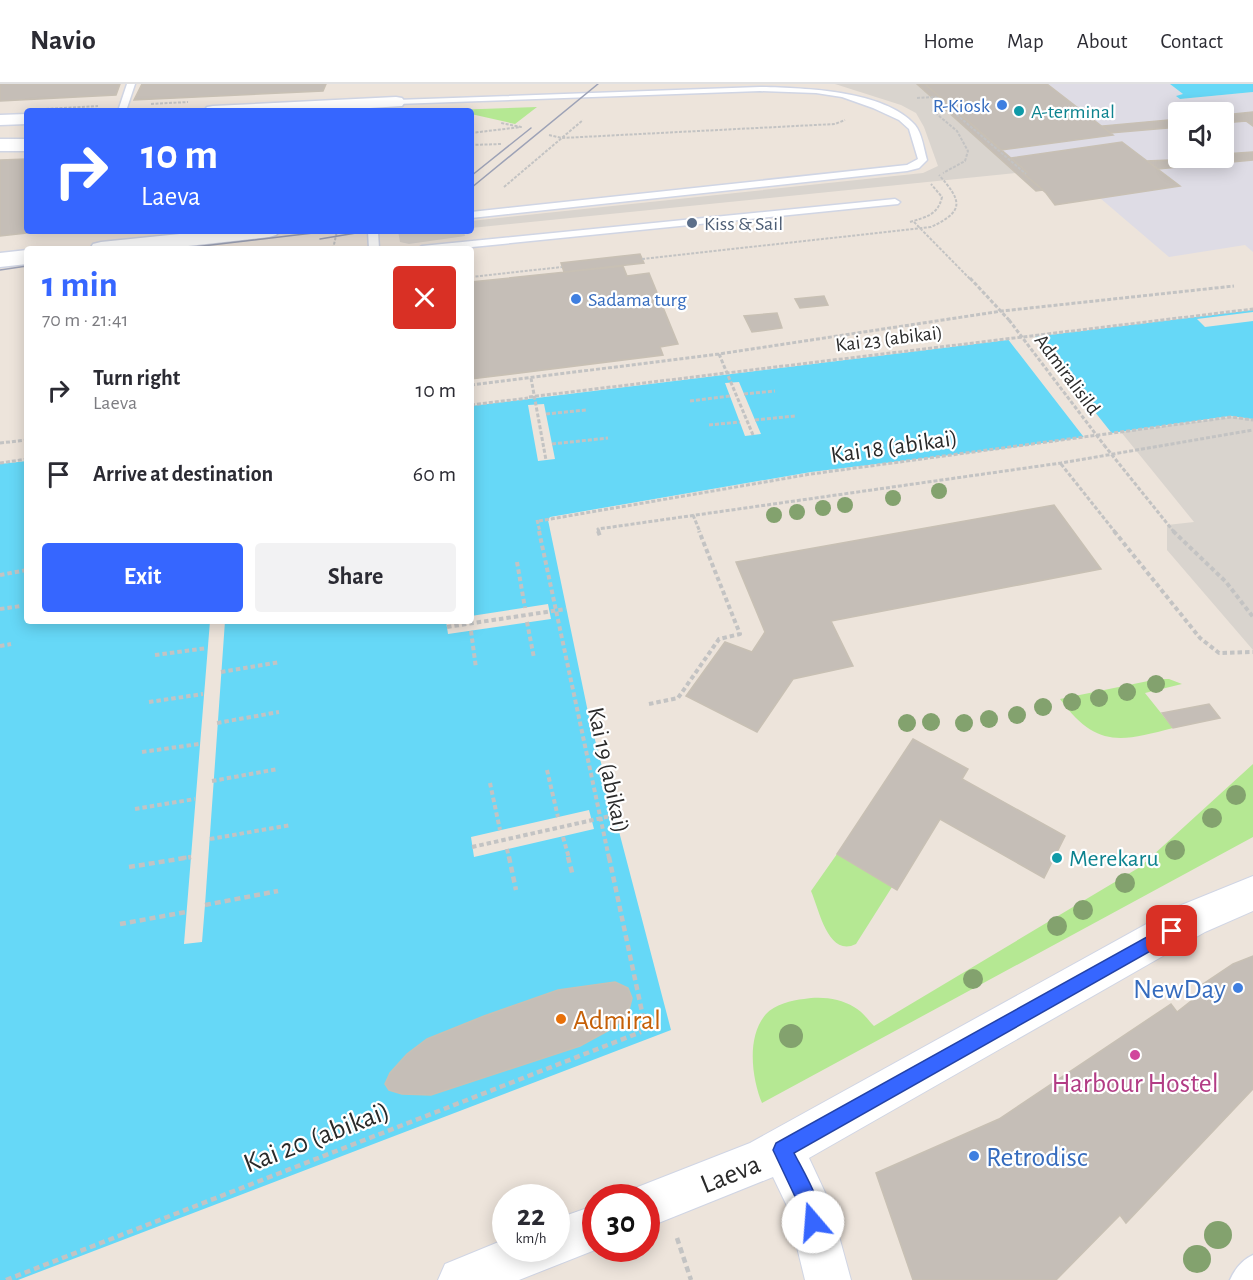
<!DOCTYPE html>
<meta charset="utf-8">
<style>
:root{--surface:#fff;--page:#f2f2f3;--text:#2b2b33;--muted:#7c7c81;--line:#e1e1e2;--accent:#3666ff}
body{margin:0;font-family:"Alegreya Sans",sans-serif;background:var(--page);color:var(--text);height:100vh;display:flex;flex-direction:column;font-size:22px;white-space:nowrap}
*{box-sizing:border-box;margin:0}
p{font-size:20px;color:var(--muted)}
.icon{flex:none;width:33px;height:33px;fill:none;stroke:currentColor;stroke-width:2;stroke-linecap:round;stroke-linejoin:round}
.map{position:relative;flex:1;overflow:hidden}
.sheet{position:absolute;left:24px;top:162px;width:450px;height:378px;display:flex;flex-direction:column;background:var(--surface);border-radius:6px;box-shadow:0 3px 15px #0003}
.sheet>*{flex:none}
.hud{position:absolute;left:24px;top:24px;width:450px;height:126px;border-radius:6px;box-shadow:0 3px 15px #0003;background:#3666ff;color:#fff;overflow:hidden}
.controls{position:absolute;left:1168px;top:18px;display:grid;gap:12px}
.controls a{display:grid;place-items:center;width:66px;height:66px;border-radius:6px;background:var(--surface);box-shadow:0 3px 15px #0003;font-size:30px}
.speed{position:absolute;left:492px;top:1100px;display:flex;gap:12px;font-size:30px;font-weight:700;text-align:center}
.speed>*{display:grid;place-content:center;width:78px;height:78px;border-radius:50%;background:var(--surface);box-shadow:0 3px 15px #0003;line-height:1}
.speed small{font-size:15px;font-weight:400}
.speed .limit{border:9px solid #d22;background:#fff;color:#111}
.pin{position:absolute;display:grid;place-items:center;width:51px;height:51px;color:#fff;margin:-26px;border-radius:12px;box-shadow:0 3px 9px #0006}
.me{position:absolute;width:66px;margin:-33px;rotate:342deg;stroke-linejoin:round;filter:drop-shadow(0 0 4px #0008)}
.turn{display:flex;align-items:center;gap:21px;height:126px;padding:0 18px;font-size:27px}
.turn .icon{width:78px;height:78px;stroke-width:2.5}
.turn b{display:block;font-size:42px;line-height:51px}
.round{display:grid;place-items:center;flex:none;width:63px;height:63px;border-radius:6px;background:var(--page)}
.headline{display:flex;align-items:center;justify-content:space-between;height:102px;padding:0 18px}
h1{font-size:36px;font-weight:700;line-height:45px;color:var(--accent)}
.action{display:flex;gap:12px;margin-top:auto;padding:12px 18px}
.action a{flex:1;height:69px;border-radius:6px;background:var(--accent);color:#fff;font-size:24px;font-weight:700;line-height:69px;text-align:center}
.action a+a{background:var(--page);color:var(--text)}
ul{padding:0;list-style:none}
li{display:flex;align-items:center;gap:18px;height:84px;padding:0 18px}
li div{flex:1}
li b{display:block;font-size:22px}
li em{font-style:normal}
header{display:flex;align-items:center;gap:36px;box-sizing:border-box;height:84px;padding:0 30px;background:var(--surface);border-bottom:2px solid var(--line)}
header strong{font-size:28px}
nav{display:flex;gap:33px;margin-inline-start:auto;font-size:21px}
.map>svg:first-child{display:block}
.industrial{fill:#dedce5;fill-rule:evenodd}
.green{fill:#b5e893}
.plaza{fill:#d9d4ce}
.water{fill:#66d8f7}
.pier{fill:#ede4db}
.building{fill:#c5beb7;stroke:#c8c0b4;stroke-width:1.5}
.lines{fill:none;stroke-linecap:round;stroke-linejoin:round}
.lane-casing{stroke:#d0d5e4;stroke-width:3}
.street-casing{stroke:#d0d5e4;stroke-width:2}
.secondary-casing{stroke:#d0d5e4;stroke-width:3}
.path-far3{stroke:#c3c3c3;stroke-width:2;stroke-dasharray:3 1.5;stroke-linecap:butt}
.path-far2{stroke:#c3c3c3;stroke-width:3;stroke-dasharray:4 2;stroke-linecap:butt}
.path-far1{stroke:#c3c3c3;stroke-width:4;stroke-dasharray:4.5 3;stroke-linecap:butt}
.path{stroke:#c3c3c3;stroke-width:4.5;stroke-dasharray:6 4;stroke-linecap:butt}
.lane{fill:#fff;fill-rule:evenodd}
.street{fill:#fff;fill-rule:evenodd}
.secondary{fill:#fff;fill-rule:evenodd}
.tram{stroke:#9da2b6;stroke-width:1.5}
.path-bridge{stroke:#c3c3c3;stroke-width:3;stroke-dasharray:4 2;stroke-linecap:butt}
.tree{fill:#83a26e}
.route{fill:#3666ff;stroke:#2342a6;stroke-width:1.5}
.shop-dot{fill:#3f7fe0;stroke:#fff;stroke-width:2}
.culture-dot{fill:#0f9aa8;stroke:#fff;stroke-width:2}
.service-dot{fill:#5c6f8a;stroke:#fff;stroke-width:2}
.food-dot{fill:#e8710a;stroke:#fff;stroke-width:2}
.hotel-dot{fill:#d1479c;stroke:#fff;stroke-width:2}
.labels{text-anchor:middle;stroke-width:4.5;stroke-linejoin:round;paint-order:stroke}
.far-shop-label{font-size:20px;fill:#366cbe;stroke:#fff;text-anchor:end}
.far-culture-label{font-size:20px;fill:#0d838f;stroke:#fff;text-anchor:start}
.far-service-label{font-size:20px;fill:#4e5e75;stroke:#fff;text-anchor:start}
.far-street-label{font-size:20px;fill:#2a2a2a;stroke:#fff}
.street-label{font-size:24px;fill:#2a2a2a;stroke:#fff}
.culture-label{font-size:24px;fill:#0d838f;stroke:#fff;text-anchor:start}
.near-shop-label{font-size:28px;fill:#366cbe;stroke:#fff;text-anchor:end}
.near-food-label{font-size:28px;fill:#c56008;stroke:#fff;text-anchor:start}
.near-hotel-label{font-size:28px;fill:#b23c85;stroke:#fff}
.near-street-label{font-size:28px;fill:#2a2a2a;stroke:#fff}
</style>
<header>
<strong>Navio</strong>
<nav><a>Home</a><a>Map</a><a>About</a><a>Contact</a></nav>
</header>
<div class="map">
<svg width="1253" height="1196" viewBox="0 0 1253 1196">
<rect width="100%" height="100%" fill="#ede4db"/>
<path class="industrial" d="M1047 0H1170L1184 11 1180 15 1253 8V168L1245 161 1169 173 1100 114 1180 102 1122 59 1011 74 1001 66 1112 51ZM1179 28H1224V74H1179Z"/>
<path class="green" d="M537 23 515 40 471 30V27L451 26Z
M1158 595H1169L1182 600 1145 609 1173 644C1120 658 1096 664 1060 615Z
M1253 680V753L762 1019C752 995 746 953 766 930 774 921 792 916 804 915 820 912 840 914 854 923 862 927 868 936 874 942L1140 783Z
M837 770 892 803 856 860C828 874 819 825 811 807Z"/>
<path class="plaza" d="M835 0H917L1016 89 471 144V137L923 89 938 82 924 43 916 29 901 21Z
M398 147H464L465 152 409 160 400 158Z
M1231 333 1253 335V566L1167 466V441L1194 438 1121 348Z"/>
<path class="water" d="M1170 0H1253V8L1180 15 1176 12 1183 10Z
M1253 226V335L1230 332 1008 364 811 388 550 433 548 436 589 633 671 946 18 1196H0V380L27 377V537H471V322Z"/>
<path class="pier" d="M1253 228V237L1205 243 1197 235Z
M1033 250 1114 352 1086 356 1007 254Z
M739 298 755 336 761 350 745 352 725 299Z
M544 320 555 375 538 377 528 321Z
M548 520 551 535 448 550 446 537H471V532Z
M210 537H225L205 821 202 858 184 860Z
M589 726 594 745 474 773 471 753Z"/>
<path class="building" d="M0 0H120L116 11 0 17Z
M142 0H326L323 7 134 16Z
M917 0H925L1027 88 1023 89 1043 106 1036 107Z
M925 0H1047L1113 51 1001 66Z
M1253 28V42L1246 37 1224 39V31Z
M1179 35V43L1110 49 1102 42Z
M1122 58 1180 102 1055 121 1046 109 1023 89 1027 88 1011 74Z
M1253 68V76L1158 85 1147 77 1224 74V70Z
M27 75V147H45L0 152V76Z
M640 170 644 179 564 188 561 179Z
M623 182 627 192 649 189 678 260 660 263 663 271 471 295V198Z
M824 212 828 221 800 224 795 215Z
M777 229 782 244 752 248 744 232Z
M1054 421 1101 485 831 537 853 582 793 595 757 648 686 612 725 558 752 568 765 548 736 478Z
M1209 620 1220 634 1173 644 1162 629Z
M913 655 968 685 962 695 1065 752 1044 794 940 735 897 806 837 770Z
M1253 872V1005L1126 1139 1120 1131 1056 1196H913L876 1089 999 1035 1171 920 1177 928 1205 906 1200 902 1233 880Z
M615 898 628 904 632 914 629 926 624 935 611 945 580 962 431 1011 402 1010 389 1006 385 1000 390 989 407 970 427 955 484 932 558 906Z"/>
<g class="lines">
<defs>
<path id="lane" d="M127 0H135L126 27H118Z
M760 3C803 4 884 6 915 41 922 49 924 66 927 76L919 84 907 87 471 134V128L907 81 918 75 909 45 899 36 873 24 842 13 816 9 760 7 396 20 392 18 396 16Z
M895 115 900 118 898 120 452 165H417L422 162Z
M368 147H378L379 165H369Z
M1253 1171V1196H1230C1235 1185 1242 1176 1253 1171Z"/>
<path id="street" d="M1253 792V827L1205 848 809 1074 830 1119 851 1196H805L787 1122 773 1093 646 1144V1113H627L630 1106 750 1059 1179 822Z
M596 1121V1164H600L519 1196H438L445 1180 506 1155V1164H556V1135Z"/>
<path id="secondary" d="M396 13 402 14 405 18 402 22 322 27H204L207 23 213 22Z
M27 30V40L0 41V31Z
M0 55H27V67H0Z
M209 147H280L276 151 269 153 161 165H90L93 160 101 158Z
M27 166V180L0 183V169Z"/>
</defs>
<use href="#lane" class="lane-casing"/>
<use href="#street" class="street-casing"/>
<use href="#secondary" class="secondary-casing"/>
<path class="path-far3" d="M936 13 1026 90
M917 14 936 13
M151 20 188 18
M46 25 98 22
M932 26 957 47 968 67 965 77 943 89
M471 49 521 43 501 39
M549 51 562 54 835 40 845 36
M471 61 501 60
M504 103 583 36
M910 138C926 133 938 131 942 113L931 100
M914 138 971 196
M333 165 337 147
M642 175 931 143C965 127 962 117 939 91
M471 193 562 183"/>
<path class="path-far2" d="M970 194 1009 236
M719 270 753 351
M531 294 546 376
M471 301 719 270 1002 227 1234 202
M744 310 775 307
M529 313 1253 225
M690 317 730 312
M471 321 528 314
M546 330 586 326
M755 336 795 332
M709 341 740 338
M0 359 27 356
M552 360 608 354
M1104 361 1174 448
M0 379 27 375
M1061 380 1115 448
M693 431 700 448
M537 436 540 448
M539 437 811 390 1231 333 1253 336
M599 448 598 445 1061 379 1253 346"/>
<path class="path-far1" d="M539 447 609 774
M598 447 600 452
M1114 447 1200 554 1219 569 1253 568
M1173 447 1226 498 1253 533
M517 478 525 524
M0 491 27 486
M0 525 21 522
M225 538 234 537
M527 538 534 574
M447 543 566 525
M471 547 476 584
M0 562 11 560
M155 571 207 564
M221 588 280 578
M149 618 203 610
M649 620 678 614 719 555 740 550 699 447
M217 639 279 628
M142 668 199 660
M547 686 558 733
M212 697 278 685
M490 699 500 746
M135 725 195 715
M563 753 569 774
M210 755 291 741
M472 763 615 731
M507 765 509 774
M182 774 191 773"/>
<path class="path" d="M509 773 516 806
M568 773 573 792
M609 773 645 942
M129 783 191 773
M205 821 278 807
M120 840 186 828
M677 1154 691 1196
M6 1196 641 948"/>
<use href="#lane" class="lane"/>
<use href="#street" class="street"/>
<use href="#secondary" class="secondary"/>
<path class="tram" d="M471 92 531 44
M471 104 598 0
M320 155 368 147
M177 165 330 147
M0 186 27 182"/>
<path class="path-bridge" d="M1009 236 1104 361"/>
</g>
<g class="tree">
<circle cx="939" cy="407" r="8"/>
<circle cx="893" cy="414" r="8"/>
<circle cx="845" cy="421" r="8"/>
<circle cx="823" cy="424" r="8"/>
<circle cx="797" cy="428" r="8"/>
<circle cx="774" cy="431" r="8"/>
<circle cx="1156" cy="600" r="9"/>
<circle cx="1127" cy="608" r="9"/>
<circle cx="1099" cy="614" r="9"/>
<circle cx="1072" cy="618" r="9"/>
<circle cx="1043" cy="623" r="9"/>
<circle cx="1017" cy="631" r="9"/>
<circle cx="989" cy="635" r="9"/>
<circle cx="931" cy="638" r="9"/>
<circle cx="907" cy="639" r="9"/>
<circle cx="964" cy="639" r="9"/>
<circle cx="1236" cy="711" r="10"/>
<circle cx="1212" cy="734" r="10"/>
<circle cx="1175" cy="766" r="10"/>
<circle cx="1125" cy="799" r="10"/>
<circle cx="1083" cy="826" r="10"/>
<circle cx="1057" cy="842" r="10"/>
<circle cx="973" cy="895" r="10"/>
<circle cx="791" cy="952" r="12"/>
<circle cx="1218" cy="1151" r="14"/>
<circle cx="1197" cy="1175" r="14"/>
</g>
<path class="route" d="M1172 839 1177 841 1180 847 1177 852 794 1069C803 1087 828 1127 820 1145L813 1148 806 1145 799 1121 773 1066 776 1059Z"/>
<g class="shop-dot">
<circle cx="1002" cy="21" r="6"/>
<circle cx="576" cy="215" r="6"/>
<circle cx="1238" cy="904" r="6"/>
<circle cx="974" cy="1072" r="6"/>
</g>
<g class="culture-dot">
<circle cx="1019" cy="27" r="6"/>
<circle cx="1057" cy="774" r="6"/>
</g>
<circle class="service-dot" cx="692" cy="139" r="6"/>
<circle class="food-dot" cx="561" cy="935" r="6"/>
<circle class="hotel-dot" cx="1135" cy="971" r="6"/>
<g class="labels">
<g class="far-shop-label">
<text x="990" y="28">R-Kiosk</text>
<text x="588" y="222" text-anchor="start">Sadama turg</text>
</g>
<g class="far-culture-label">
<text x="1031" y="34">A-terminal</text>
</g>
<g class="far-service-label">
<text x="704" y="146">Kiss &amp; Sail</text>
</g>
<g class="far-street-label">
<text transform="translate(889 254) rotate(-7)" y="7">Kai 23 (abikai)</text>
<text transform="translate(1068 290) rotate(53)" y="7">Admiralisild</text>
</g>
<g class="street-label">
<text transform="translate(894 362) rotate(-8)" y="8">Kai 18 (abikai)</text>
<text transform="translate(609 686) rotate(78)" y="8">Kai 19 (abikai)</text>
</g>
<g class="culture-label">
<text x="1069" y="782">Merekaru</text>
</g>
<g class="near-shop-label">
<text x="1226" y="914">NewDay</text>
<text x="986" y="1082" text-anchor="start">Retrodisc</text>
</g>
<g class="near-food-label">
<text x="573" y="945">Admiral</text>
</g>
<g class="near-hotel-label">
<text x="1135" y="1008">Harbour Hostel</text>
</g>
<g class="near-street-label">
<text transform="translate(316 1052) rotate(-21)" y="10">Kai 20 (abikai)</text>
<text transform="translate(730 1089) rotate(-22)" y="10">Laeva</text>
</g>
</g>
</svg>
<div class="controls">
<a><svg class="icon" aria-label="sound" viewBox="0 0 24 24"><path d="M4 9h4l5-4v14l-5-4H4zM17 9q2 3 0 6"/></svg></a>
</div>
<div class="speed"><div>22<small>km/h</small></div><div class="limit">30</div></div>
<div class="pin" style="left:1172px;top:847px;background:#d93025"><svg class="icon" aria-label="arrive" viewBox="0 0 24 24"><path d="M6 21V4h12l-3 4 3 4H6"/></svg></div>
<svg class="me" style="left:813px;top:1138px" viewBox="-20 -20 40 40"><circle r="19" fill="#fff"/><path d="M0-13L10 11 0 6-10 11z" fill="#3666ff"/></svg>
<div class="hud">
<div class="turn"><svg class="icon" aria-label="right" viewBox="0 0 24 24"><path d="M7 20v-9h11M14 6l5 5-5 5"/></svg><div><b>10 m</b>Laeva</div></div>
</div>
<section class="sheet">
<div class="headline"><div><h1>1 min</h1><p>70 m · 21:41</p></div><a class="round" style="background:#d93025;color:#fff"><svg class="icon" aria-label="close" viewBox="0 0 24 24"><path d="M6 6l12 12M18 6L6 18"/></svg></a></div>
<ul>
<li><svg class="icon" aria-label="right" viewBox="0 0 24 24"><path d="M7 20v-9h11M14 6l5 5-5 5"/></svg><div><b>Turn right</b><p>Laeva</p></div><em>10 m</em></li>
<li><svg class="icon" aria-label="arrive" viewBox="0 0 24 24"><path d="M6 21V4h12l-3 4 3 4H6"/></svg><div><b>Arrive at destination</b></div><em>60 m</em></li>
</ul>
<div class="action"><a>Exit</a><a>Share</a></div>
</section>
</div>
